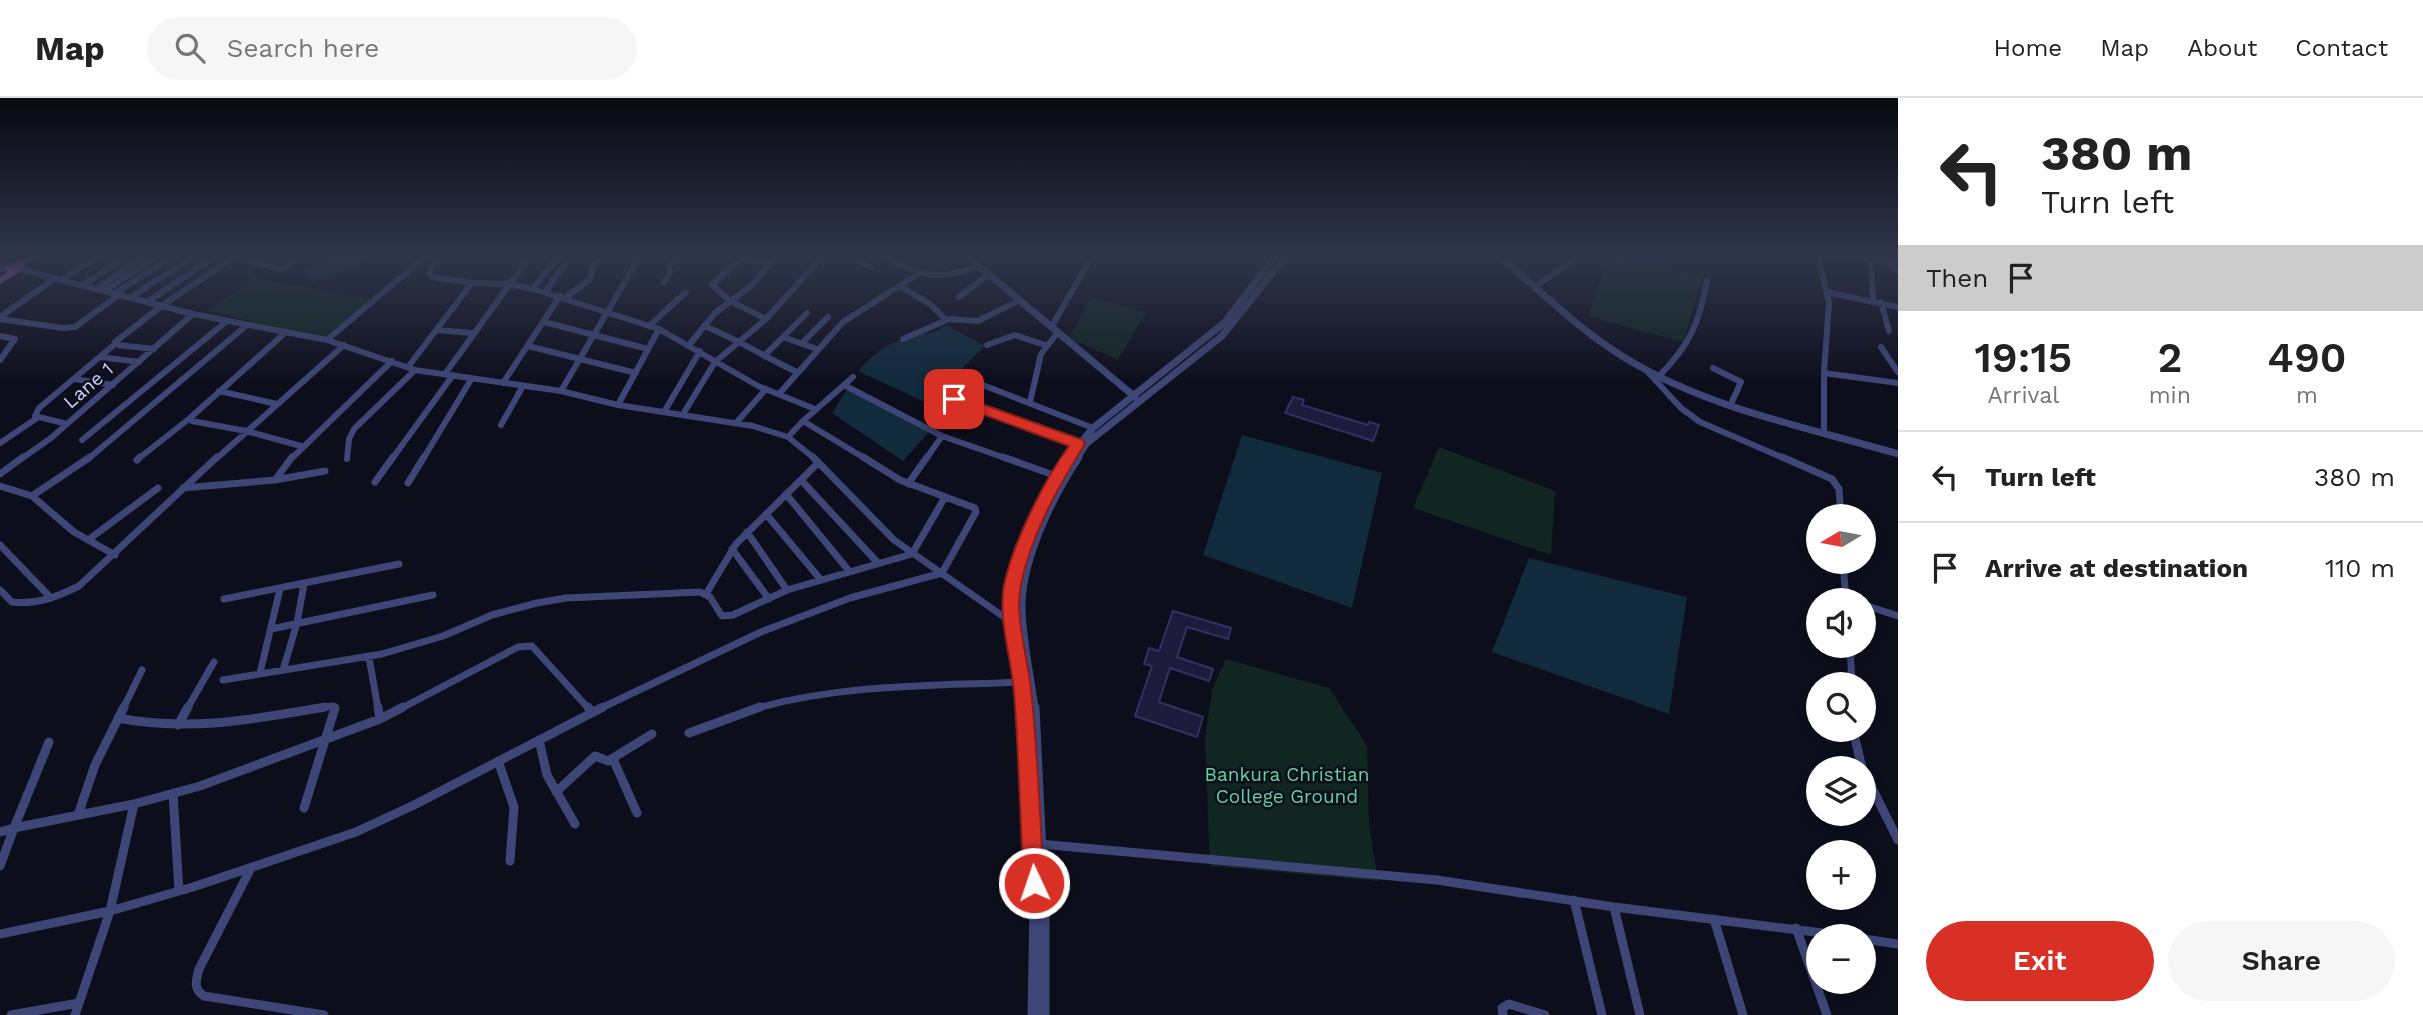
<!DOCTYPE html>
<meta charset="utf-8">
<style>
:root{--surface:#fff;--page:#f6f6f6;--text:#222;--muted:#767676;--line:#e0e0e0;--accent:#d93025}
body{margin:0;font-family:"Work Sans",sans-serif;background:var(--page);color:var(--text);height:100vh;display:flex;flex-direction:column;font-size:26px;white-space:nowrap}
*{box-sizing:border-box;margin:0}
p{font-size:23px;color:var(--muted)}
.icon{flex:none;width:38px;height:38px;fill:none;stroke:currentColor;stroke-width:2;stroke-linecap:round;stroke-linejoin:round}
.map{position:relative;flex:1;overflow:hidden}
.details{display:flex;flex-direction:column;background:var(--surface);width:525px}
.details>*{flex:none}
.top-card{background:#fff;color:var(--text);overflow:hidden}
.needle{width:46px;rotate:260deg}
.controls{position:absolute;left:1806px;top:406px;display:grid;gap:14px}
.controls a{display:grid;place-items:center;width:70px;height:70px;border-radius:50%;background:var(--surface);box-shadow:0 4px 10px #0003;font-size:35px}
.pin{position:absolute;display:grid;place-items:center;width:60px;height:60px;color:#fff;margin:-30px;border-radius:14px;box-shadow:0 4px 10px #0006}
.me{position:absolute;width:77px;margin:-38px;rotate:357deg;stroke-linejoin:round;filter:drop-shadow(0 0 5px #0008)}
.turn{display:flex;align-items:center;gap:24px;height:147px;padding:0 28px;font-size:32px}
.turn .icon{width:91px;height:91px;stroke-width:2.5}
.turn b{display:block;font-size:49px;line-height:60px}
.then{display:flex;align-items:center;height:66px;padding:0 28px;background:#0003;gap:14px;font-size:26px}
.eta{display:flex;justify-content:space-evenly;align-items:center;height:119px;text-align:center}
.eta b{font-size:42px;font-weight:600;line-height:49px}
.action{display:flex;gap:14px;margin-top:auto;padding:14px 28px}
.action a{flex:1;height:80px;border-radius:42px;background:var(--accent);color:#fff;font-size:28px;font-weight:600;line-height:80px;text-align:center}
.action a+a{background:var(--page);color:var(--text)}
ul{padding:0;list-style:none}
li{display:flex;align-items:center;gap:21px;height:91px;padding:0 28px;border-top:2px solid var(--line)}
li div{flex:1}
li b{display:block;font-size:26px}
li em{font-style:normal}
header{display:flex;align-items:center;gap:42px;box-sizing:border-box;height:98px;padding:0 35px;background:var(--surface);border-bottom:2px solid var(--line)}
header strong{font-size:33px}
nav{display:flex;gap:38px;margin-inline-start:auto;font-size:24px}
.search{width:490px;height:63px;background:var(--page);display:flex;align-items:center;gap:18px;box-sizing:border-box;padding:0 24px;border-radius:38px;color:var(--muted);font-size:26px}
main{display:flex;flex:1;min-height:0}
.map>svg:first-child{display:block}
.green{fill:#112521}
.water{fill:#112a3c}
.building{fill:#1c1b3b;stroke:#313064;stroke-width:2}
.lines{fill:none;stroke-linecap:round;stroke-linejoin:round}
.minor-far2{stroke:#3d4676;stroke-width:6}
.minor-far1{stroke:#3d4676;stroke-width:7}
.minor{stroke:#3d4676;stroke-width:9}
.tertiary-far2{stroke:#3d4676;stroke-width:7}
.tertiary-far1{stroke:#3d4676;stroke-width:9}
.tertiary{stroke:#3d4676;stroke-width:11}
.trunk{fill:#c65ad4;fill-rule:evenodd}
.route{fill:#d93025;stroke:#8d1f18;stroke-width:2}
.labels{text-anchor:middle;stroke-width:5;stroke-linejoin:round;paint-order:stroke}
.street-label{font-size:19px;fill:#cdd1fa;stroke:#0d0e1c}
.park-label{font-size:19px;fill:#62d1a1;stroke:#0d0e1c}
</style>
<header>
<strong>Map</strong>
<div class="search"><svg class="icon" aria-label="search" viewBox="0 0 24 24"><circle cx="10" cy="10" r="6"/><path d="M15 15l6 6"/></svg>Search here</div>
<nav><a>Home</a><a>Map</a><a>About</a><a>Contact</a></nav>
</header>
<main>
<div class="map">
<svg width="1898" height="917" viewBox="0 0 1898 917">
<rect width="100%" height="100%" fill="#0d0e1c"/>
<path class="green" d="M1621 161 1702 180 1683 244 1588 218 1607 164Z
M253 180 364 199 371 201 326 240 208 213Z
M1091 199 1146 214 1118 262 1069 240Z
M1439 349 1555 393 1551 457 1413 410Z
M1226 561 1329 590 1367 648 1369 725 1378 783 1210 768 1205 643 1212 592Z"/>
<path class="water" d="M344 158H368L372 162 313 184 304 172Z
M947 227 985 248 927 305 858 273C874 255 891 242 916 237 932 234 931 238 947 227Z
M847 291 929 334 903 363 832 315Z
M1242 337 1382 375 1352 510 1203 457Z
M1529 460 1687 499 1669 616 1492 554Z"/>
<path class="building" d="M1293 299 1304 302 1302 307 1368 327 1369 324 1379 327 1373 343 1285 315Z
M1173 513 1231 530 1228 541 1187 529 1177 559 1213 571 1209 583 1170 570 1159 604 1203 619 1197 639 1135 618 1152 568 1144 566 1149 550 1159 553Z"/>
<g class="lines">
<path class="minor-far2" d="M231 158 280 171 286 170 300 158
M725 158 770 166 777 158
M849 158 871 169
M884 158C923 179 937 183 979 168
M1808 158 1898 163
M1818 159 1829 205 1824 275V334
M741 160 712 187 730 203 766 221
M1871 162 1873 202
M1886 163 1898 173
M19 171 193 216 327 242 415 272 561 293 618 307 753 328 788 339 815 361
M61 182 100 158
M664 184 670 175 669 168 679 158
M472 185 509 186 533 191 659 231 758 288 815 311
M82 188 126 158
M900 188 931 207 946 222
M1535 188 1580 158
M96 191 144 158
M533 191 558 158
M104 193 158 158
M545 194 571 158
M1826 194 1898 209
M115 195 174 158
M131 199 194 158
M959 199 989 176
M565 200 590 181 593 167 602 158
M149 203 215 158
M1881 204 1889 233
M0 219 54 181
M0 221 63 230 75 229 120 196
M544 224 648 251
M649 228 686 194
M704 228C736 240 766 260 797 274
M1052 228 1092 158
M438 232 472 235
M286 234 190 320 192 323 246 333 301 348
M0 238 15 241 0 262
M783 239 817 251
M903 241 949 221 978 223 1020 202
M327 242 426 158
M802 245 828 219
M689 247 715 215 751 188 770 166
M987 247 1015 237 1045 247
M528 248 636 275
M1881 249 1898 274
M154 251 118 247 115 244 163 207 234 159
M764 258 807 215
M100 259 139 264
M408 269 472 185 432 179 429 174 437 163 427 158
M1713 270 1741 284 1731 306
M1646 272 1681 310 1700 324 1786 361
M1824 275 1898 285
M445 276 530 158
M1659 278C1690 247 1699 225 1707 183
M74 281 113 287
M970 282 1093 330
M503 285 560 198
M844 287 942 338 1008 361
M219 293 277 306
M561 293 640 158
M779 296 843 224 918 176
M954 301 1078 346
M1030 304 1041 256 1058 234
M618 307 659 231
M664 314 700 253
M683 316 715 264 766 221 823 158
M803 323 853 279
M736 325 766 291
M67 326 35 318 39 310 115 246
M501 327 523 288
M788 339 803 323 866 361
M82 342 227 223
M0 345 37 320
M21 361 51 340 193 216
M88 361 247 227
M138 361 190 320
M216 361 344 247
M291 361 392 263
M347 361 349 341 354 331 415 272
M392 361 453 277
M423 361 472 280
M926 361 942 338"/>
<path class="minor-far1" d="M813 359 894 442 1014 526
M1003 359 1062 380
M1782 359 1832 381 1839 391 1841 418
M137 362 140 359
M0 376 23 359
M275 382 292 359
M801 382 878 465
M375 384 393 359
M408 385 424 359
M908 386 927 359
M0 388 32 398 74 434 115 457
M183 390 275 382 325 373
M786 396 849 473
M32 398 90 359
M766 416 821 482
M747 434 787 492
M88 442 158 390
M0 447 51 500
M732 451 769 501
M1843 464 1846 502
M0 492 12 504C36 507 57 499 79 488L217 359
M706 496 736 446 818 365
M224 501 399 466
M1864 507 1898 518
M271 531 433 497
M1850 548 1852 586
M369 559 378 611
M283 572 297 525 304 486
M260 575 280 491
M223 582 382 556 443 538 492 517 537 505 566 500 700 494 710 499 722 518 733 517 787 492 912 456 945 399
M123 611 142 572
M187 611 214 564
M315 611 331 608 335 611
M400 611 518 549 532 548 589 611
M599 611 761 534 850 500 942 475 976 414 975 410 900 382 863 359
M754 611C840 586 932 588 1021 584"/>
<path class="minor" d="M378 609 380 621
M588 609 592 614
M118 620C189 634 256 621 325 609
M178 627 188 609
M1853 632 1862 670
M689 635 760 609
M539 642 547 677 575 726
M613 661 637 715
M498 663 514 709 510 763
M1864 674 1898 742
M556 694 595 658 608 663 652 636
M173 695 179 793
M304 710 335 610 333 609
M78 717 95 667 124 609
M14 730 134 706 200 688 380 621 403 609
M14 730 49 644
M0 734 14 730 0 768
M1039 746 1437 782 1614 809 1847 838
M251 770 199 871C196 883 193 891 204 898L324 917
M1574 802 1602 917
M1614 809 1640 917
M1714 821 1743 917
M1796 830 1827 917
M0 836 110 813 193 789 356 734 416 706 603 609
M1864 841 1898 846
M11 917 79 905
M75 917 110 813 134 706
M1503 917 1502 910 1509 906 1545 917"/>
<path class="tertiary-far2" d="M967 158 1135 299
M1499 158C1541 193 1580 233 1627 261 1709 311 1807 329 1898 356
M0 171 13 168
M1067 361 1093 330 1224 225 1275 158
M1076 361 1087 345 1222 238 1286 158"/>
<path class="tertiary-far1" d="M1024 611C1019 577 1012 543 1011 509 1010 456 1043 404 1068 359
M1034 611C1030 578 1020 535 1021 504 1023 458 1052 398 1078 359"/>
<path class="tertiary" d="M1023 609 1035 808 1033 917
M1034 609 1044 818V917"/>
<path class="trunk" d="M29 158H41L25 166V170L20 171 19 174 0 186V179L8 173 5 171 7 169Z"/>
</g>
<linearGradient id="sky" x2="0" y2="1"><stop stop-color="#07080f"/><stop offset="0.55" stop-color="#2f364b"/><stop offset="1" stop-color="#2f364b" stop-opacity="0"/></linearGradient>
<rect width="1898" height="286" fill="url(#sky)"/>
<path class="route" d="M954 296 1083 342 1085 346C1058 389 1032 435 1021 486 1014 519 1028 559 1031 592 1038 656 1040 721 1044 785L1041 792 1034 795 1027 792 1024 785C1020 721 1019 657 1014 593 1011 559 998 521 1004 487 1013 445 1044 382 1069 348L949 304V298Z"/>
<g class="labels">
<g class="street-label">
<text transform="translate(88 287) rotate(-41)" y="7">Lane 1</text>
</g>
<g class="park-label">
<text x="1287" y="683">Bankura Christian<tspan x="1287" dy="22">College Ground</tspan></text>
</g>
</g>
</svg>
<div class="controls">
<a><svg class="needle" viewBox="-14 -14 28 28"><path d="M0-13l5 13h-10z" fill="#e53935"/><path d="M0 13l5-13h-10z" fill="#767676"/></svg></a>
<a><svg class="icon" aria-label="sound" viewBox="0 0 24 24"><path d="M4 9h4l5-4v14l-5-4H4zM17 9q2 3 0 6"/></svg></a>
<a><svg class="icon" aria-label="search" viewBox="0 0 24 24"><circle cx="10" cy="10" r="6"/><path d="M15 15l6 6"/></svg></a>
<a><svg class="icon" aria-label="layers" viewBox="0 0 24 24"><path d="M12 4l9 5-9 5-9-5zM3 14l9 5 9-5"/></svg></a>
<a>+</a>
<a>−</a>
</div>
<div class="pin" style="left:954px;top:301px;background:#d93025"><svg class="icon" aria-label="arrive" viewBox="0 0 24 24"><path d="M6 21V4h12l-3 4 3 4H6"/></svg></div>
<svg class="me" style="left:1034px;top:785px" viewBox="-20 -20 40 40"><circle r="17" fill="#d93025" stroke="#fff" stroke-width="3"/><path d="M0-11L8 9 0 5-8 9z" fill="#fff"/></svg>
</div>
<section class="details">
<div class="top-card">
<div class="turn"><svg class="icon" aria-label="left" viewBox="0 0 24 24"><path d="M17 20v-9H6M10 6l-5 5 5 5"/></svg><div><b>380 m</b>Turn left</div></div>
<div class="then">Then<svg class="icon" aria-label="arrive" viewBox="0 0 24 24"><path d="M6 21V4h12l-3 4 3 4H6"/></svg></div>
</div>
<div class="eta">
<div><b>19:15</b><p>Arrival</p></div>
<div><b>2</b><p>min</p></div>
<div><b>490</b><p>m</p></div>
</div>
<ul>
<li><svg class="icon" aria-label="left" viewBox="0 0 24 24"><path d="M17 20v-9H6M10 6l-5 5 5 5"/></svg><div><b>Turn left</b></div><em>380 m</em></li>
<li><svg class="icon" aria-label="arrive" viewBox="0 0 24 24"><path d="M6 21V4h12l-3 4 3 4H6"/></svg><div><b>Arrive at destination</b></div><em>110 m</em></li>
</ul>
<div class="action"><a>Exit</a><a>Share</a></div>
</section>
</main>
